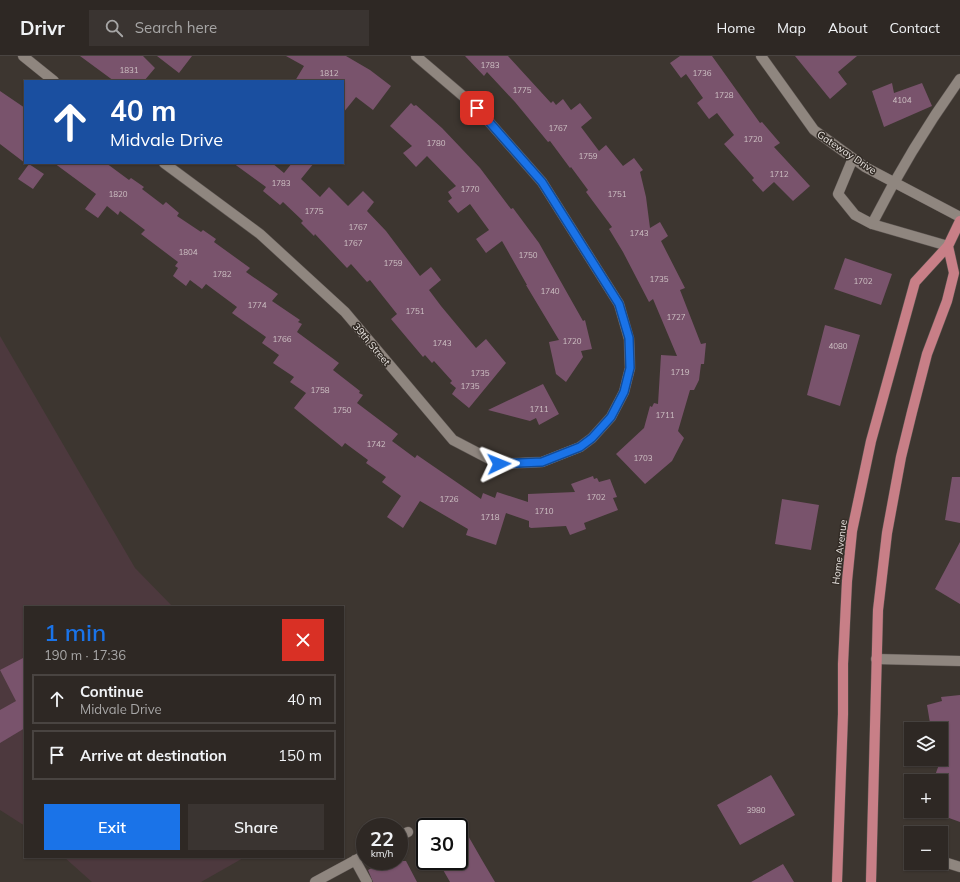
<!DOCTYPE html>
<meta charset="utf-8">
<style>
:root{--surface:#2e2824;--page:#3a3431;--text:#f1f3f6;--muted:#a7a6a6;--line:#494441;--accent:#1a73e8}
body{margin:0;font-family:Mulish,sans-serif;background:var(--page);color:var(--text);height:100vh;display:flex;flex-direction:column;font-size:15px;white-space:nowrap}
*{box-sizing:border-box;margin:0}
p{font-size:13px;color:var(--muted)}
.icon{flex:none;width:22px;height:22px;fill:none;stroke:currentColor;stroke-width:2;stroke-linecap:round;stroke-linejoin:round}
.map{position:relative;flex:1;overflow:hidden}
.sheet{position:absolute;left:24px;top:550px;width:320px;height:252px;display:flex;flex-direction:column;background:var(--surface);border-radius:0px;box-shadow:0 1px 3px #0004,0 0 0 1px var(--line)}
.sheet>*{flex:none}
.banner{position:absolute;left:24px;top:24px;width:320px;height:84px;border-radius:0px;box-shadow:0 1px 3px #0004,0 0 0 1px var(--line);background:#1a4fa0;color:#fff;overflow:hidden}
.tools{position:absolute;left:904px;top:666px;display:grid;gap:8px}
.tools a{display:grid;place-items:center;width:44px;height:44px;border-radius:0px;background:var(--surface);box-shadow:0 1px 3px #0004,0 0 0 1px var(--line);font-size:20px}
.speed{position:absolute;left:356px;top:762px;display:flex;gap:8px;font-size:20px;font-weight:700;text-align:center}
.speed>*{display:grid;place-content:center;width:52px;height:52px;border-radius:50%;background:var(--surface);box-shadow:0 1px 3px #0004,0 0 0 1px var(--line);line-height:1}
.speed small{font-size:10px;font-weight:400}
.speed .limit{border:2px solid #111;border-radius:6px;background:#fff;color:#111}
.pin{position:absolute;display:grid;place-items:center;width:34px;height:34px;color:#fff;margin:-17px;border-radius:8px;box-shadow:0 2px 6px #0006}
.me{position:absolute;width:44px;margin:-22px;rotate:88deg;stroke-linejoin:round;filter:drop-shadow(0 0 3px #0008)}
.turn{display:flex;align-items:center;gap:14px;height:84px;padding:0 20px;font-size:18px}
.turn .icon{width:52px;height:52px;stroke-width:2.5}
.turn b{display:block;font-size:28px;line-height:34px}
.round{display:grid;place-items:center;flex:none;width:42px;height:42px;border-radius:0px;background:var(--page)}
.head{display:flex;align-items:center;justify-content:space-between;height:68px;padding:0 20px}
h1{font-size:24px;font-weight:600;line-height:30px;color:var(--accent)}
.cta{display:flex;gap:8px;margin-top:auto;padding:8px 20px}
.cta a{flex:1;height:46px;border-radius:0px;background:var(--accent);color:#fff;font-size:16px;font-weight:600;line-height:46px;text-align:center}
.cta a+a{background:var(--page);color:var(--text)}
ul{padding:0;list-style:none}
li{display:flex;align-items:center;gap:12px;height:50px;margin:0 8px 6px;padding:0 12px;border:2px solid var(--line);border-radius:0px}
li div{flex:1}
li b{display:block;font-size:15px}
li em{font-style:normal}
header{display:flex;align-items:center;gap:24px;box-sizing:border-box;height:56px;padding:0 20px;background:var(--surface);border-bottom:1px solid var(--line)}
header strong{font-size:19px}
nav{display:flex;gap:22px;margin-inline-start:auto;font-size:14px}
.search{width:280px;height:36px;background:var(--page);display:flex;align-items:center;gap:10px;box-sizing:border-box;padding:0 14px;border-radius:0px;color:var(--muted);font-size:15px}
.map>svg:first-child{display:block}
.education{fill:#4d393e}
.building{fill:#79536c}
.lines{fill:none;stroke-linecap:round;stroke-linejoin:round}
.minor-casing{stroke:#5c5551;stroke-width:11}
.major-casing{stroke:#5c5551;stroke-width:11}
.minor{stroke:#8f867f;stroke-width:10}
.major{stroke:#c87f87;stroke-width:10}
.route-casing{stroke:#114b97;stroke-width:10}
.route{stroke:#1a73e8;stroke-width:7}
.labels{text-anchor:middle;stroke-width:3;stroke-linejoin:round;paint-order:stroke}
.number-label{font-size:8px;fill:#cec1c4}
.street-label{font-size:10px;fill:#ebe6e2;stroke:#332c26}
</style>
<header>
<strong>Drivr</strong>
<div class="search"><svg class="icon" aria-label="search" viewBox="0 0 24 24"><circle cx="10" cy="10" r="6"/><path d="M15 15l6 6"/></svg>Search here</div>
<nav><a>Home</a><a>Map</a><a>About</a><a>Contact</a></nav>
</header>
<div class="map">
<svg width="960" height="826" viewBox="0 0 960 826">
<rect width="100%" height="100%" fill="#3d3630"/>
<path class="education" d="M0 280 135 512 173 551H25V770L0 754Z
M64 801H245L201 826H92Z"/>
<path class="building" d="M80 0H143L155 12 144 25H114Z
M157 0H192L179 17Z
M286 0H346L370 14 391 30 373 54 356 41 343 57V25H295L304 10Z
M465 0H508L551 47 553 45 556 49 563 43 571 54 580 47 592 62 581 71 599 95 606 89 623 110 634 102 643 114 640 116 646 141 650 172 660 166 668 180 661 185 685 232 680 234 701 288 706 287 704 308H701L699 324 694 334H690L678 375 684 382 672 405 645 428 616 398 644 372 650 350 652 351 654 347 658 348 661 299 677 300 653 243 649 246 623 196 609 173 612 171 586 136 588 134 571 111 570 112 550 85 548 86 515 46 487 16 484 20Z
M680 0H712L760 67 762 66 780 87 774 91 810 130 793 145 774 126 763 136 752 124 754 122 724 88 734 79 717 57 709 63 697 47 703 42 686 18 681 22 670 7Z
M795 0H857L838 16 847 28 830 43Z
M892 27 894 37 922 27 932 50 884 71 872 35Z
M0 35 25 52V107L0 88Z
M411 47 414 50 416 49 442 72 480 112 511 153 513 152 539 187 583 265 585 264 592 293 581 295 583 301 566 326 556 318 549 286 559 284 526 229H527L502 185 486 197 476 183 489 174 470 148 458 157 448 145 452 142 448 136 456 130 427 100 416 111 403 97 412 90 390 70Z
M54 107H106L129 124 131 122 144 131 142 133 163 149 166 146 179 157 177 160 201 176 203 174 216 183 214 186 250 212 246 216 278 238 272 245 300 264 298 266 302 268 297 276 339 307 333 314 360 335 359 337 363 339 357 347 398 378 392 385 415 402 417 399 481 443 483 437 495 442 497 436 528 446V438L575 436 571 428 593 420 594 423 597 422 599 426 610 423 617 441 613 442 618 454 584 467 586 473 570 479 566 470 531 472 529 471V465L506 457 496 489 466 479 468 473 420 445 403 472 387 461 401 440 382 426 386 421 366 407 368 404 345 387 342 391 294 352 306 337 290 326 294 321 273 307 279 299 262 287 266 281 232 257 237 251 206 228 202 233 190 224 186 230 173 220 178 212 175 210 178 206 141 178 145 174 120 155 118 159 107 150 98 162 85 153 96 138Z
M233 107H272L284 117 292 107H314L301 123 320 141 329 131 348 150 363 135 374 146 367 155 386 175 420 220 431 211 441 224 429 234 441 250 476 292 486 283 506 307 469 352 452 338 456 332 450 327 452 325 434 305 432 307 425 299 423 301 391 263 397 258 370 224 367 226 351 208 347 212 315 178 314 180 301 167 303 165 283 146 280 149 263 135 266 131Z
M29 108 44 118 33 133 18 123Z
M845 202 892 218 881 249 834 233Z
M825 269 860 279 840 350 807 339Z
M543 328 559 358 539 369 536 362 530 365 488 354Z
M952 421H960V467L945 464Z
M782 443 819 449 811 494 775 488Z
M960 486V548L935 533Z
M25 601V672L0 687V654L16 645 0 614Z
M960 639V766L938 758 939 755H941V725H933L941 703V673H931L927 649 942 645 941 641Z
M771 719 795 759 740 789 717 749Z
M459 764 482 804 495 826H450L438 805H459Z
M385 805H406L417 826H373L368 814Z
M783 808 794 826H751Z"/>
<g class="lines">
<defs>
<path id="minor" d="M23 0 54 25
M761 0 814 74 865 111 960 161
M853 102 838 138 855 159 872 168 948 190
M164 107 260 178 345 256 453 384 499 408 542 406 580 391 592 382 611 361 624 336 630 312 629 283 619 248 542 126 477 52 416 0
M872 168C898 117 927 69 960 23
M876 603 960 605
M399 780 408 776
M355 804 367 826
M941 805 960 811
M315 826 365 799"/>
<path id="major" d="M837 826 843 658V608L847 525 852 475 871 385 915 226 948 190 960 165
M871 826 878 554 887 477 901 401 912 356 927 298 947 245 954 217 948 190"/>
</defs>
<use href="#minor" class="minor-casing"/>
<use href="#major" class="major-casing"/>
<use href="#minor" class="minor"/>
<use href="#major" class="major"/>
</g>
<g class="lines">
<defs>
<path id="route" d="M477 52 542 126 619 248 629 282 630 312 624 336 611 361 592 382 580 391 542 406 499 408"/>
</defs>
<use href="#route" class="route-casing"/>
<use href="#route" class="route"/>
</g>
<g class="labels">
<g class="number-label">
<text x="490" y="12">1783</text>
<text x="129" y="17">1831</text>
<text x="329" y="20">1812</text>
<text x="702" y="20">1736</text>
<text x="522" y="37">1775</text>
<text x="724" y="42">1728</text>
<text x="902" y="47">4104</text>
<text x="558" y="75">1767</text>
<text x="753" y="86">1720</text>
<text x="436" y="90">1780</text>
<text x="588" y="103">1759</text>
<text x="779" y="121">1712</text>
<text x="281" y="130">1783</text>
<text x="470" y="136">1770</text>
<text x="118" y="141">1820</text>
<text x="617" y="141">1751</text>
<text x="314" y="158">1775</text>
<text x="358" y="174">1767</text>
<text x="639" y="180">1743</text>
<text x="353" y="190">1767</text>
<text x="188" y="199">1804</text>
<text x="528" y="202">1750</text>
<text x="393" y="210">1759</text>
<text x="222" y="221">1782</text>
<text x="659" y="226">1735</text>
<text x="863" y="228">1702</text>
<text x="550" y="238">1740</text>
<text x="257" y="252">1774</text>
<text x="415" y="258">1751</text>
<text x="676" y="264">1727</text>
<text x="282" y="286">1766</text>
<text x="572" y="288">1720</text>
<text x="442" y="290">1743</text>
<text x="838" y="293">4080</text>
<text x="680" y="319">1719</text>
<text x="480" y="320">1735</text>
<text x="470" y="333">1735</text>
<text x="320" y="337">1758</text>
<text x="539" y="356">1711</text>
<text x="342" y="357">1750</text>
<text x="665" y="362">1711</text>
<text x="376" y="391">1742</text>
<text x="643" y="405">1703</text>
<text x="596" y="444">1702</text>
<text x="449" y="446">1726</text>
<text x="544" y="458">1710</text>
<text x="490" y="464">1718</text>
<text x="756" y="757">3980</text>
</g>
<g class="street-label">
<text transform="translate(847 96) rotate(34)" y="4">Gateway Drive</text>
<text transform="translate(372 288) rotate(50)" y="4">39th Street</text>
<text transform="translate(839 496) rotate(-83)" y="4">Home Avenue</text>
</g>
</g>
</svg>
<div class="tools">
<a><svg class="icon" aria-label="layers" viewBox="0 0 24 24"><path d="M12 4l9 5-9 5-9-5zM3 14l9 5 9-5"/></svg></a>
<a>+</a>
<a>−</a>
</div>
<div class="speed"><div>22<small>km/h</small></div><div class="limit">30</div></div>
<div class="pin" style="left:477px;top:52px;background:#d93025"><svg class="icon" aria-label="arrive" viewBox="0 0 24 24"><path d="M6 21V4h12l-3 4 3 4H6"/></svg></div>
<svg class="me" style="left:499px;top:408px" viewBox="-20 -20 40 40"><path d="M0-17L14 15 0 8-14 15z" fill="#1a73e8" stroke="#fff" stroke-width="4"/></svg>
<div class="banner">
<div class="turn"><svg class="icon" aria-label="ahead" viewBox="0 0 24 24"><path d="M12 20V5M6 11l6-6 6 6"/></svg><div><b>40 m</b>Midvale Drive</div></div>
</div>
<section class="sheet">
<div class="head"><div><h1>1 min</h1><p>190 m · 17:36</p></div><a class="round" style="background:#d93025;color:#fff"><svg class="icon" aria-label="close" viewBox="0 0 24 24"><path d="M6 6l12 12M18 6L6 18"/></svg></a></div>
<ul>
<li><svg class="icon" aria-label="ahead" viewBox="0 0 24 24"><path d="M12 20V5M6 11l6-6 6 6"/></svg><div><b>Continue</b><p>Midvale Drive</p></div><em>40 m</em></li>
<li><svg class="icon" aria-label="arrive" viewBox="0 0 24 24"><path d="M6 21V4h12l-3 4 3 4H6"/></svg><div><b>Arrive at destination</b></div><em>150 m</em></li>
</ul>
<div class="cta"><a>Exit</a><a>Share</a></div>
</section>
</div>
